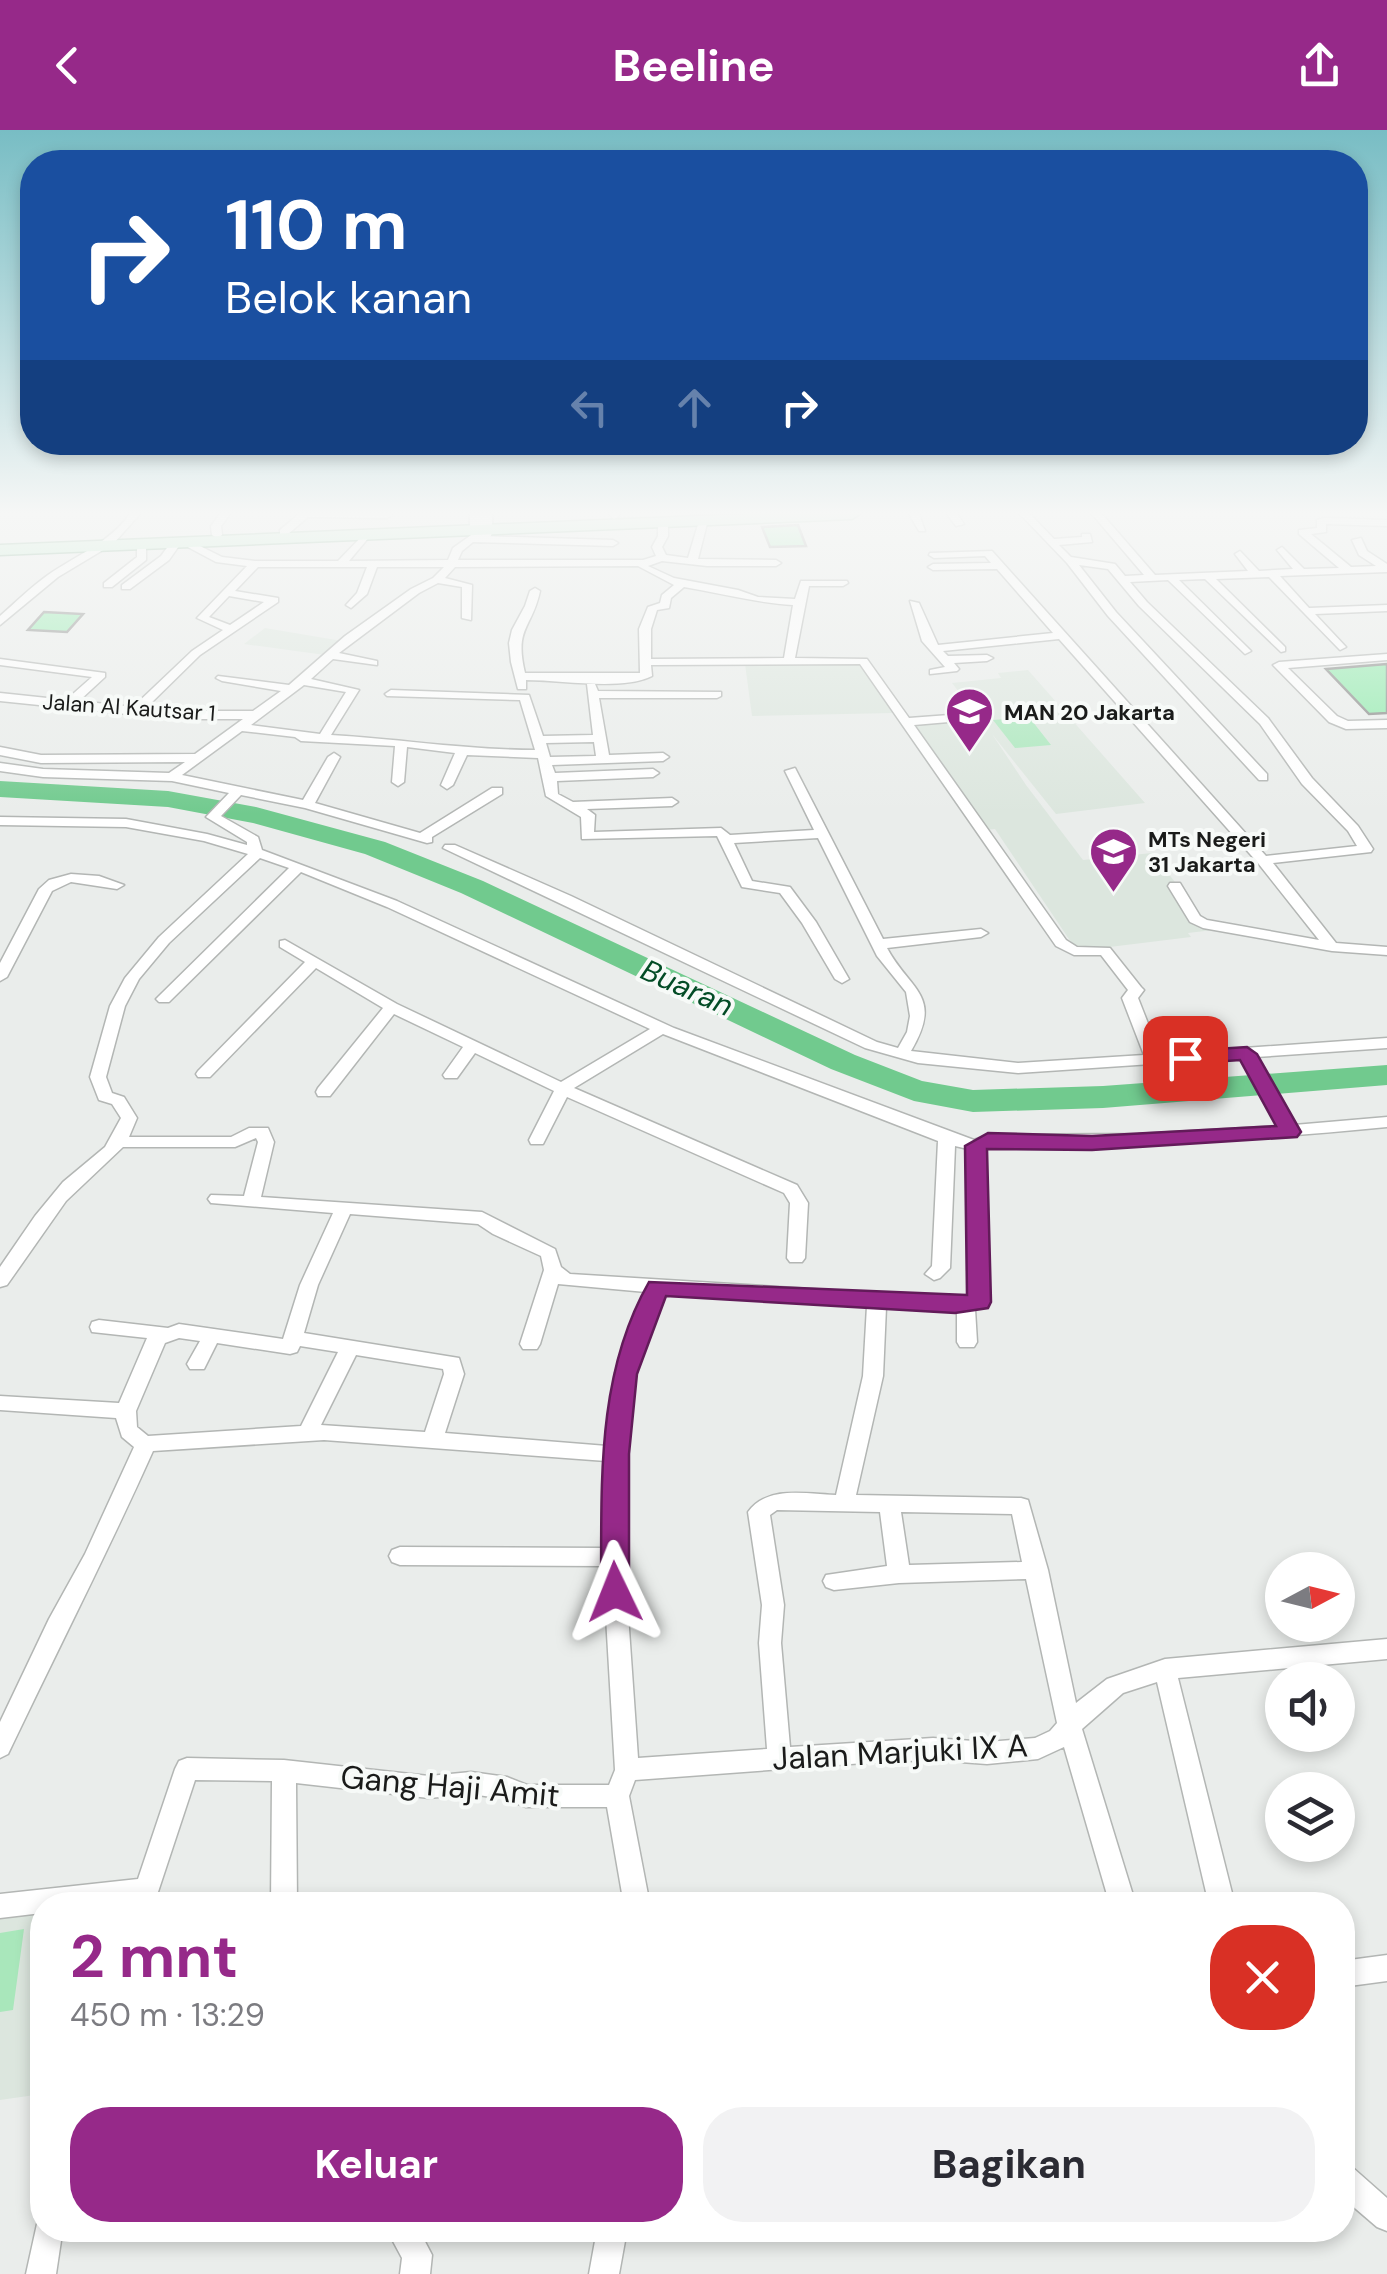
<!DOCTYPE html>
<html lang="id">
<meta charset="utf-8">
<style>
:root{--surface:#fff;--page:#f2f2f3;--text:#2b2b33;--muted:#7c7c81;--accent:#962989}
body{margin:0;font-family:"DM Sans",sans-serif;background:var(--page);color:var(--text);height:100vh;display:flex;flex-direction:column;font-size:38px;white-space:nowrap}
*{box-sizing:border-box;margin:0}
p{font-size:32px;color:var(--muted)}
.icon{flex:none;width:55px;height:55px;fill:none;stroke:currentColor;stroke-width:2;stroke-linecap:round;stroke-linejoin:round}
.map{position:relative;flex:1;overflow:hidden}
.drawer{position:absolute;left:30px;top:1762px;width:1325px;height:350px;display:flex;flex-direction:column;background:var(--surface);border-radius:40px;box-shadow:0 5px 15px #0003}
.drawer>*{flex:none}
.top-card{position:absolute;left:20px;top:20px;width:1348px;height:305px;border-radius:40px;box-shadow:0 5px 15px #0003;background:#1a4fa0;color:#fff;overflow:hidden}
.needle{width:65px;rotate:83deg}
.fabs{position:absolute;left:1265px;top:1422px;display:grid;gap:20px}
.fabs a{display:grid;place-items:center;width:90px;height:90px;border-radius:50%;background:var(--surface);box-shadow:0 5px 15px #0003;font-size:50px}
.pin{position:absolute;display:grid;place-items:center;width:85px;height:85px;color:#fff;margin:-42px;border-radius:20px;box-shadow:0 5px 15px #0006}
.me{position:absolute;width:110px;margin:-55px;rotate:358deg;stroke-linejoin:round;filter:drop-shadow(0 0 8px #0008)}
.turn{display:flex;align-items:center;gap:35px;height:210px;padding:0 40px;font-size:45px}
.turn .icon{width:130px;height:130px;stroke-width:2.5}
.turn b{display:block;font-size:70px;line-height:85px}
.lanes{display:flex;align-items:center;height:95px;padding:0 40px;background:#0003;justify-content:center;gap:50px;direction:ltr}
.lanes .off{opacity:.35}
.round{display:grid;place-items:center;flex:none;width:105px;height:105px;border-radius:40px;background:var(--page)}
.head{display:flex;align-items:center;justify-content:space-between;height:170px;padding:0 40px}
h1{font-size:60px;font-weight:700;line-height:75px;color:var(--accent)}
.primary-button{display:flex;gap:20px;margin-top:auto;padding:20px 40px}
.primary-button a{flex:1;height:115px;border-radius:40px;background:var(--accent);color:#fff;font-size:40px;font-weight:700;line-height:115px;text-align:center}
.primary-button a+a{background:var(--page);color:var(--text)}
header{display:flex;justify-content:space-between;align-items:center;height:130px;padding:0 40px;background:var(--accent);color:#fff;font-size:45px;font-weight:700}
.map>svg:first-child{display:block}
.built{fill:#dce6de}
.green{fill:#a9e7bb}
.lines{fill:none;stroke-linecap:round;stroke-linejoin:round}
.river{fill:#71ca8e;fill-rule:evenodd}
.building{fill:#91ebad;stroke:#8a8c8a;stroke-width:2.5}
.minor-casing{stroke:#b3b6b4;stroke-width:3}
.tertiary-casing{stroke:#b3b6b4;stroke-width:26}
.primary-casing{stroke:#629d75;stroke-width:3}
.minor{fill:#fff;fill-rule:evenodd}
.tertiary{stroke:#fff;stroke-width:22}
.primary{fill:#b8eeca;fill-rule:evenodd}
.route{fill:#962989;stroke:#621b59;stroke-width:2.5}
.labels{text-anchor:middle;stroke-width:8;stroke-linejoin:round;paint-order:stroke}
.far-street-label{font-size:22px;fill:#1a1b1a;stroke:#f7faf8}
.far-poi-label{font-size:22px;font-weight:bold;fill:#1a1b1a;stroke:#f7faf8;text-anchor:start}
.water-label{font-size:30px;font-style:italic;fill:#034c26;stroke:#f7faf8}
.near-street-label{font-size:32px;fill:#1a1b1a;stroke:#f7faf8}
</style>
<header><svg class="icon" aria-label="back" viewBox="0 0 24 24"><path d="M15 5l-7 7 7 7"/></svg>Beeline<svg class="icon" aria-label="share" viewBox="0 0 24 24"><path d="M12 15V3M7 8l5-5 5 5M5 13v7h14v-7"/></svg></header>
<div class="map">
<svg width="1387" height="2144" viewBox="0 0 1387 2144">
<rect width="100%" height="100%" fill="#eaedeb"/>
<path class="built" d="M265 498 342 511 325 525 244 514Z
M745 534 862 535 893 583 752 586Z
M1028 540 1145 673 1056 684 992 604 1026 655 1083 730 1152 723 1213 800 1188 803 1191 807 1077 821 995 699 985 700 957 662 914 594 979 588 952 553 1001 548 998 543Z
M42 1780V1964L0 1970V1786Z"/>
<path class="green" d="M1029 587 1051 615 1015 618 993 590Z
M24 1799 13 1880 0 1882V1803Z"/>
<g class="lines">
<path class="river" d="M0 651 168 661 256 677 385 712 483 751 855 925 922 951 973 960 1103 956 1387 935V955L1103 978 973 982 914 971 831 939 461 763 365 724 253 693 168 677 0 667Z"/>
</g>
<path class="building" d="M798 395 806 416 770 417 762 397Z
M44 482 83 484 67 502 28 500Z
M1387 534V583L1369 584 1326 539Z"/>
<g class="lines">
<defs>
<path id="minor" d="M130 384H140L113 414 58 447 0 495V486C16 472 31 457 48 445 77 425 109 413 130 384Z
M220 384H230L221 396 222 405 217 408 212 405 211 396Z
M299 384H391L392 385 387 388 308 387 288 404H280V400Z
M609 384H619V386L614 389Z
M909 384H919L925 401H919Z
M947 384H957L964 394 956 396Z
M1020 384H1030L1054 409 1082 407V404H1090L1092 412 1059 415 1071 427 1115 434 1125 446 1144 445 1092 384H1102L1155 445 1248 441 1235 424 1240 421 1259 441 1293 439 1277 420 1282 417 1304 439 1339 438 1299 404V400L1317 398V390L1324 388 1387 390V396L1326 394V402L1311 404 1351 437 1376 436 1359 425 1352 410 1361 408 1367 421 1387 434V442L1280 446 1309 478 1387 475V481L1315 484 1346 517 1340 520 1269 447 1216 449 1285 517V521L1281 522 1205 449 1179 450 1249 519 1251 521 1245 524 1168 450 1130 452 1147 472 1268 588 1312 648 1358 696 1373 719 1371 722 1273 733 1336 813 1387 817V825L1332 821 1203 798 1190 792 1168 756 1170 753H1180L1200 786 1207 790 1319 810 1258 733 1059 509 943 521 948 526 987 525 993 528 987 531 954 533 959 539 957 541 930 544V540L945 537 922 511 910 471 919 473 938 515 1053 503 997 439 933 440 928 437 933 434 991 433 985 426 934 428 929 425 930 423 992 421 1266 726 1357 716 1348 701 1302 654 1260 594 1139 476 1108 439 1079 435 1116 482 1267 644V650H1259L1108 486 1067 433Z
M700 388 708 390 698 429 776 430 781 433 776 436H707L662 431 648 436 674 448 738 460 758 467 795 469 801 451H847L848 453 843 456H809L795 528 867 529 909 588 976 583 978 586 972 590 914 595 1066 810 1077 817 1110 818 1141 857 1144 860 1138 868 1160 924 1387 908V918L1256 927 1294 995 1387 987V997C1255 1010 1124 1018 991 1015L984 1018 988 1172 986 1177 975 1179 977 1212 974 1217H960L957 1212V1181L886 1177 883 1246 856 1365 1021 1368 1028 1370 1048 1440 1076 1573 1107 1549 1165 1529 1387 1509V1529L1178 1548 1235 1775H1209L1157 1552 1123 1563 1082 1599 1136 1775H1110L1064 1617 1038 1629 987 1634 933 1630 878 1632 635 1650 629 1666 650 1775H624L607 1677H526L505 1669 471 1664 429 1668 296 1653 297 1775H271L272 1651 195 1650 156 1768 120 1775H42V1783L0 1788V1764L138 1749 175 1639 179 1631 187 1628 284 1630 429 1646 471 1642 507 1647 527 1655H609L615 1640 603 1436 400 1435 392 1432 389 1426 392 1420 400 1417 603 1418 606 1331 324 1310 153 1321C107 1424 56 1523 8 1624L0 1628V1592L49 1489 85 1424 134 1317 122 1307 116 1288 0 1280V1266L119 1273 147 1208 92 1202 90 1197 92 1192 99 1190 168 1198 179 1194 283 1209 300 1155 333 1083 211 1073 208 1069 211 1065 244 1066 258 1012 256 1008 235 1017H123L66 1071 7 1155 0 1157V1137L35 1086 63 1052 105 1017 121 988 112 974 99 970 90 947 110 876 125 848 159 807 248 724 204 711 126 697 0 695V687L126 689 207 704 247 715V712L206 687 229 663 172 651 43 647 0 641V633L43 639 169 643 185 632 41 633 0 625V617L41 625 195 624 243 589H176L0 571V563L66 570 92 547 0 535V529L105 543V547L79 571 133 577 192 521 223 500 197 488 247 436 216 432 184 415V411L188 410 222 427 255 431H338L365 403 370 406 349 431 448 430 453 418 481 398 486 401 481 406 613 410 618 413 613 416 473 412 462 421 458 430H643L656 426 652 417 658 406V392L663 389 668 392V406L662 417 666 425 688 428ZM638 436 674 455 662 465 660 473 648 477 639 499 640 543H525C514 497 532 499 540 461L535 458 530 461 525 476 512 500 509 513 511 532 518 559H526V550C561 550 623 561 652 546L651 535 860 534 1056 816 1074 825H1101L1128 860 1122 868 1144 925 1018 933 911 921C944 865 910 861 887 818L981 807 988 803 981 799 883 809 795 638 785 641 814 700 730 705 721 698 594 702 595 685 587 679 672 676 678 672 672 668 573 672 558 664 557 651 653 647 659 643 653 639 555 643 552 635 663 631 669 627 663 623 609 625 599 568H717L721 566V562L598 561 595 554H587L593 605 543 606 529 565 391 560 385 564 387 566 520 570 535 620C467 620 400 609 331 605L359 560 311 549 333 529 377 535V531L339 523 419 463 438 453 462 457V488L471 490 472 455 445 448 455 437ZM258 437H367L357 463 346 475 351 478 367 464 377 437H444L433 448 411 459 345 506 289 555 218 546 216 548 222 551 281 561 253 581H176L146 578 200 525 278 472V468L235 461ZM684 457C721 463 756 473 793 475L784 528 651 529V499L657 480 669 478 671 468ZM229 466 264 472 230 495 209 487ZM304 555 346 562 320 604 251 595ZM242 601 295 607 301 611 395 616 392 652 398 656 404 652 407 617 455 623 441 655 447 659 453 655 467 625 538 628 546 666 581 687 582 709 717 706 742 757 780 763 802 793 835 849 842 853 849 849 816 792 790 757 752 751 734 713 818 708 877 826 906 862 910 886 907 902 898 918 877 912 571 766 455 715H445L443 718 865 918 918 933 1018 943 1241 928 1279 996 1138 1004 988 1005 974 1010 674 898 397 771 262 720 258 707 221 686 241 665 305 678 427 713 432 712V707L502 664V658H492L420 703 315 673 340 627 334 623 328 627 303 670 182 645ZM594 612 596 626 550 627 546 613ZM260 728 289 738 159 866 156 869 159 872H169L301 742 387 777 650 899 561 952 397 874 285 810 280 811V817L305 832 198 941 196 944 198 947H210L316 838 383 878 318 958 316 962 318 966H330L394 884 463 917 443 945 445 948H457L475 923 554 961 529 1010 531 1014H543L567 967 784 1063 790 1073 787 1128 790 1132H802L805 1128 808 1073 797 1055 574 958 663 904 938 1011 932 1136 925 1144 934 1150 940 1148 950 1138 955 1016 968 1019 970 1167 955 1168 570 1144 561 1137 555 1119 482 1082 261 1067 274 1012 268 998H249L231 1007H129L137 988 124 967 112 963 106 947 125 876 139 849 169 813ZM350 1084 478 1094 493 1104 541 1126 544 1140 520 1214 523 1219H537L540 1214 558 1154 646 1162 615 1243 607 1316 445 1303 464 1244 459 1228 304 1203 318 1155ZM664 1163 867 1176 863 1246 836 1365C807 1364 767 1355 748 1382L762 1475 759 1513 767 1619 638 1628 624 1427 626 1324 635 1243ZM179 1208 200 1211 187 1234 190 1239H204L217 1213 290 1224 297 1222 300 1216 338 1222 301 1296 148 1306 137 1297 136 1281 165 1213ZM356 1225 443 1239 444 1244 425 1302 321 1295ZM777 1380 880 1382 887 1436 826 1445 823 1451 826 1457 834 1460 899 1453 1026 1449 1057 1593 1050 1601 1035 1608 987 1612 933 1608 790 1617 781 1513 784 1475 770 1385ZM901 1382 1012 1384 1022 1432 909 1435Z
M172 411 181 413 169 430 130 459H122V455L161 426Z
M137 412 146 414V430L112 457H104V453L137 427Z
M1387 524V530L1288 538 1337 586 1348 591 1387 590V598L1346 599 1329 592 1273 535 1279 532Z
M71 744 99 746 124 755 117 759 71 752 52 761 7 847 0 851V833L39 759 49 750Z
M1387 1825V1851L1342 1857V1831Z
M1342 2033 1352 2037 1387 2068V2101L1377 2097 1342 2067Z
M42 2091V2100H60L62 2104 56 2144H26L37 2094Z
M387 2100H419L432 2125 430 2144H400L402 2128Z
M597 2100H627L619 2144H589Z"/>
<path id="tertiary" d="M481 401V384"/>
<path id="primary" d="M748 384H860L852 389 0 425V415Z"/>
</defs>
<use href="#minor" class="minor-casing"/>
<use href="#tertiary" class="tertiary-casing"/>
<use href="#primary" class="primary-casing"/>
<use href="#minor" class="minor"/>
<use href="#tertiary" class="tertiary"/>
<use href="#primary" class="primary"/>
</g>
<linearGradient id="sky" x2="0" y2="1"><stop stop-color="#78bdc4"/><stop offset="0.56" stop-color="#f6f7f6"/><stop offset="1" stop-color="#f6f7f6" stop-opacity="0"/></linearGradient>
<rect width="1387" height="684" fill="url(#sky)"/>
<path class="route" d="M1247 917 1257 924 1301 1002 1297 1007 1092 1020 987 1019 991 1172 988 1178 955 1183 666 1166 637 1244 629 1324V1462L625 1471 615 1474 605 1471 601 1462C602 1357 595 1246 649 1152L967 1165 965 1016 988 1003 1092 1006 1276 996 1240 930 1185 934 1175 928 1185 921Z"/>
<defs>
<symbol id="school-pin" viewBox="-11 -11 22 30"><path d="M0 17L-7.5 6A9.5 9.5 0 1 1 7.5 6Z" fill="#962989" stroke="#f7faf8"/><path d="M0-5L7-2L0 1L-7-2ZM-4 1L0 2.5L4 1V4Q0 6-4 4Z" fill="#fff"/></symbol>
</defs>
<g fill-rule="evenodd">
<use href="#school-pin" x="942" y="554" width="55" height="75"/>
<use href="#school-pin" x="1086" y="694" width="55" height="75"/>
</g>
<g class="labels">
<g class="far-street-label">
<text transform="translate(129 577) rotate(4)" y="8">Jalan Al Kautsar 1</text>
</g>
<g class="far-poi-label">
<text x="1004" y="590">MAN 20 Jakarta</text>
<text x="1148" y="717">MTs Negeri<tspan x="1148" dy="25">31 Jakarta</tspan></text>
</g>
<g class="water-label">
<text transform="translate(687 858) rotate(24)" y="10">Buaran</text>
</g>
<g class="near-street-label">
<text transform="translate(900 1622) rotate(-3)" y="11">Jalan Marjuki IX A</text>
<text transform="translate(450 1656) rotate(5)" y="11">Gang Haji Amit</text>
</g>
</g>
</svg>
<div class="fabs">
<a><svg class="needle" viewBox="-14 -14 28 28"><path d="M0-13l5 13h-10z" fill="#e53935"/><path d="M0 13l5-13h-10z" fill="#7c7c81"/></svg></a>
<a><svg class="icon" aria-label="sound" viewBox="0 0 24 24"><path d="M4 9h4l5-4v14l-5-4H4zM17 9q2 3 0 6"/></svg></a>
<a><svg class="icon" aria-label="layers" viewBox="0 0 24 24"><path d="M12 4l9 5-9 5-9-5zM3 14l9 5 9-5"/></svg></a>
</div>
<div class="pin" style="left:1185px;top:928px;background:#d93025"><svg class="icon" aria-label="arrive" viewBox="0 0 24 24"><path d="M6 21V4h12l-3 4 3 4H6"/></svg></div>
<svg class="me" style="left:615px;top:1462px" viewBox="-20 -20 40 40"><path d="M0-17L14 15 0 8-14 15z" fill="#962989" stroke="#fff" stroke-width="4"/></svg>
<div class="top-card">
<div class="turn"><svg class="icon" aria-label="right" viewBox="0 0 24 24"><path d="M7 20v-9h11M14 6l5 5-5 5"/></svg><div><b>110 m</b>Belok kanan</div></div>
<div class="lanes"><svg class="icon off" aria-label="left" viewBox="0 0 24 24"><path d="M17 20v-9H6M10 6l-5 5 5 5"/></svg><svg class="icon off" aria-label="ahead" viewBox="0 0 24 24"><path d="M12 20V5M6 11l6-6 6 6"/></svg><svg class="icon" aria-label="right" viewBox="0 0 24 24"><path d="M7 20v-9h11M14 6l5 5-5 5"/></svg></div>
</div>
<section class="drawer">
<div class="head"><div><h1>2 mnt</h1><p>450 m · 13:29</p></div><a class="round" style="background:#d93025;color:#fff"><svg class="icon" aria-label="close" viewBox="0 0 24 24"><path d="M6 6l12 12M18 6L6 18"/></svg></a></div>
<div class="primary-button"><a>Keluar</a><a>Bagikan</a></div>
</section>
</div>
